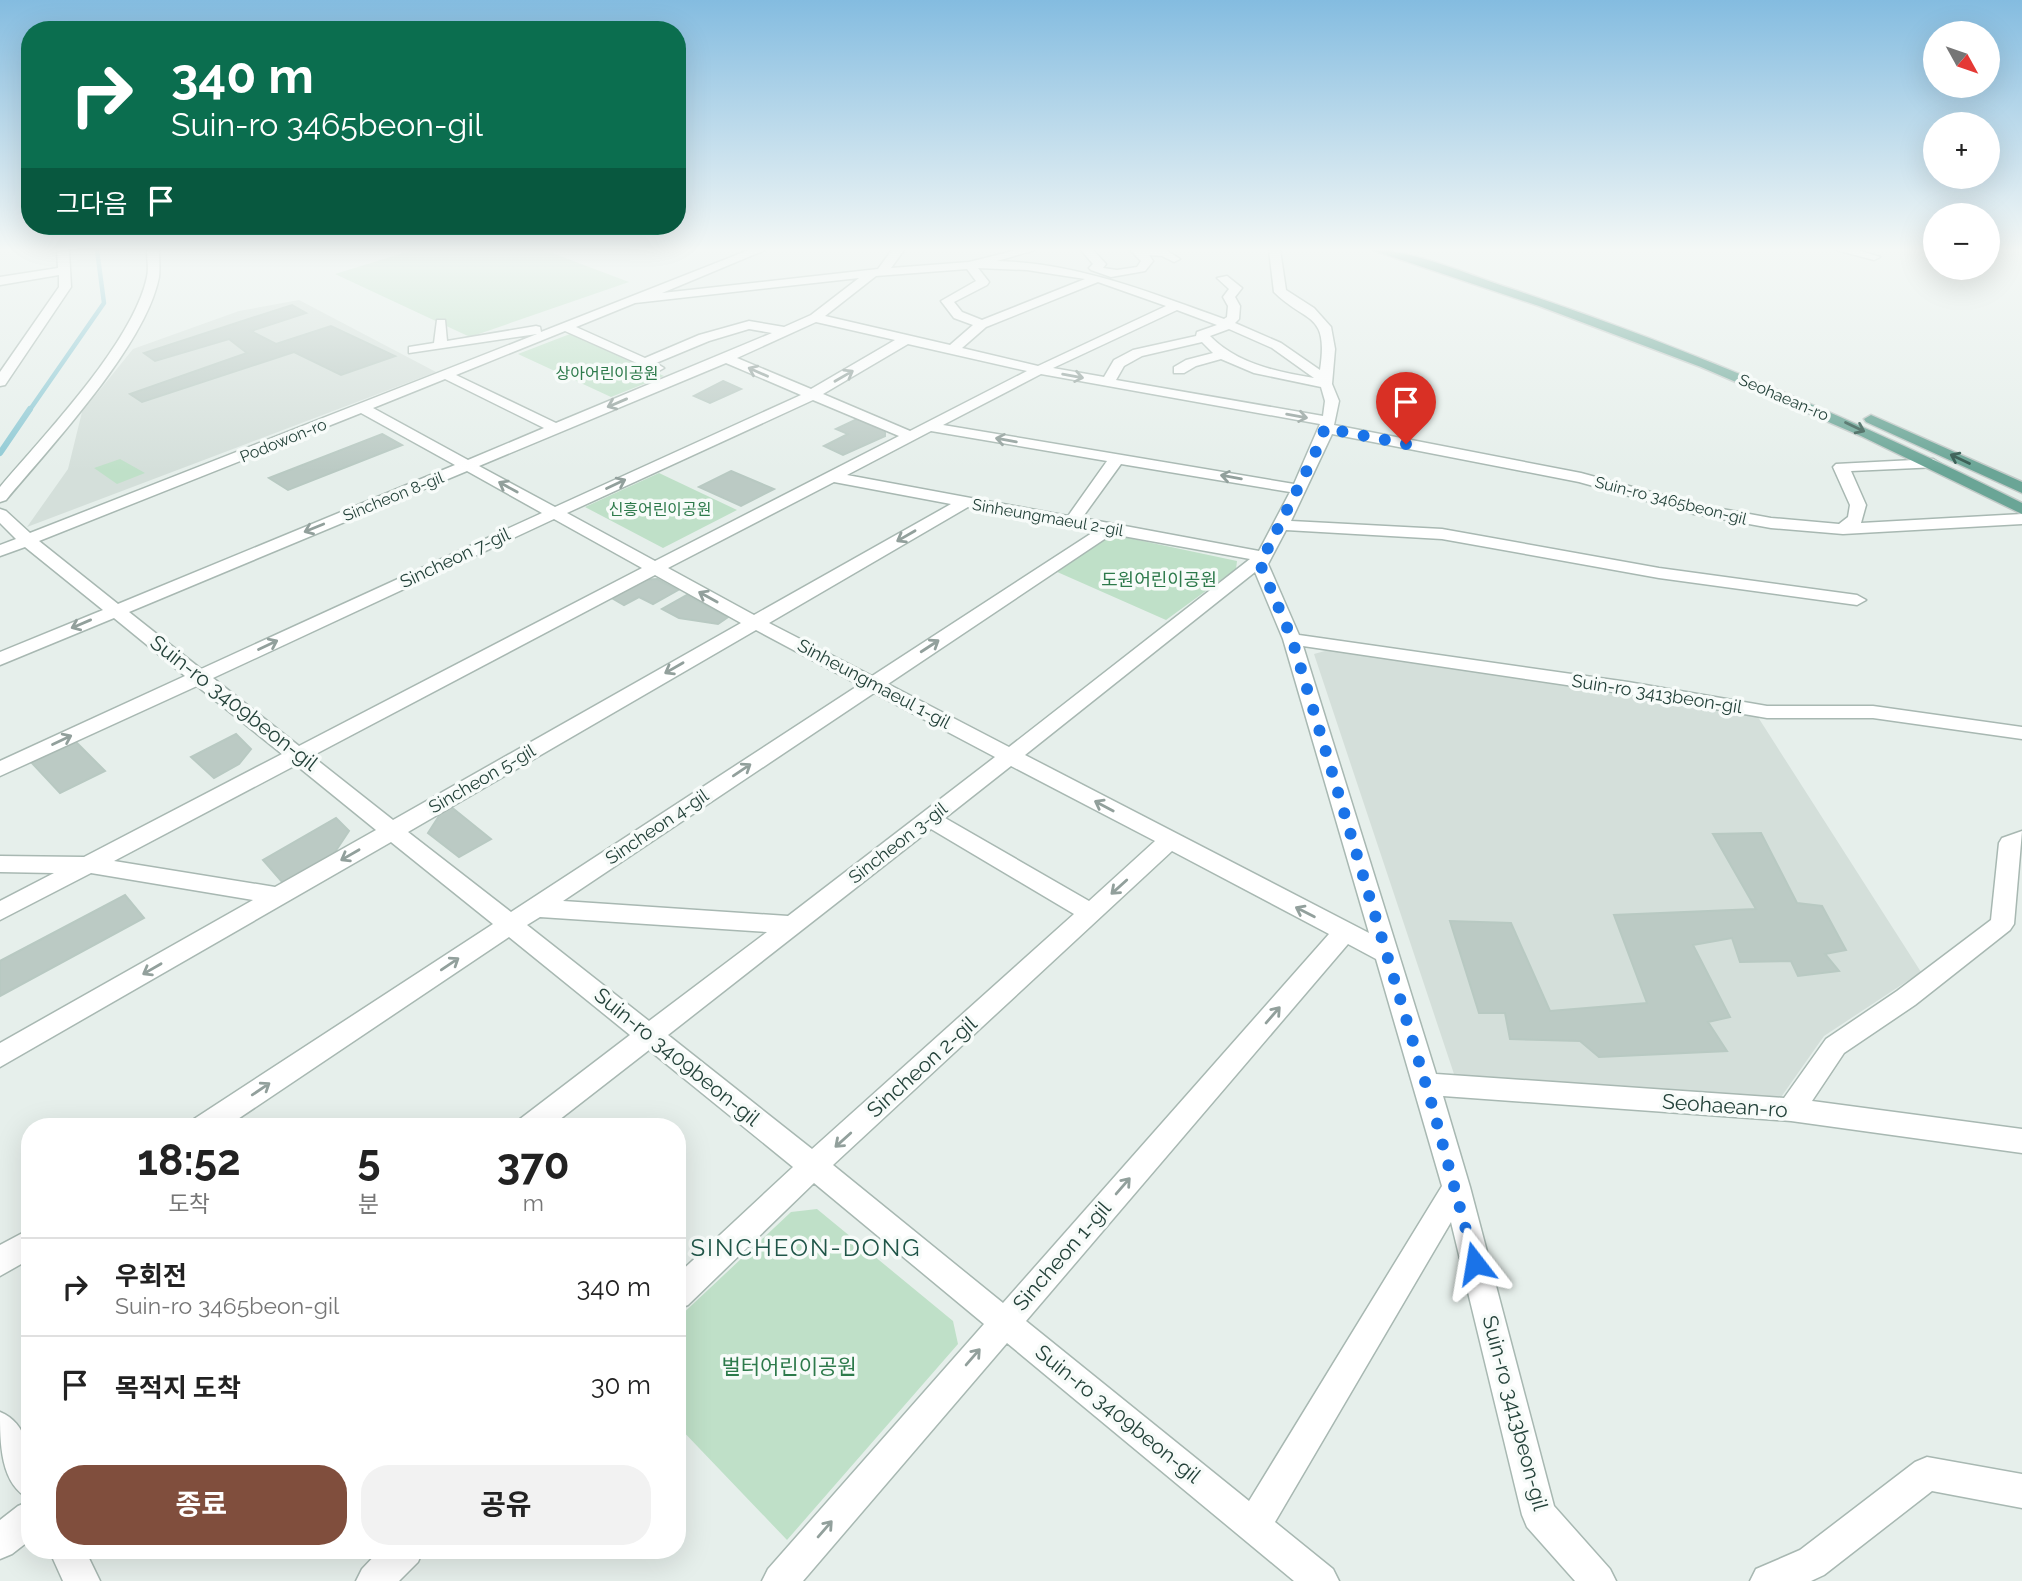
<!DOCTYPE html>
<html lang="ko">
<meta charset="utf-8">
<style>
:root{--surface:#fff;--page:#f2f2f2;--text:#222;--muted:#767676;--line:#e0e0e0;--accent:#804e3d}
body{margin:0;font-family:Raleway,"Noto Sans KR",sans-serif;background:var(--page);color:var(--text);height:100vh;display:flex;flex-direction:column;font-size:26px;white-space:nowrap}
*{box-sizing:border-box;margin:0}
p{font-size:23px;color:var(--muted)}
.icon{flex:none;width:38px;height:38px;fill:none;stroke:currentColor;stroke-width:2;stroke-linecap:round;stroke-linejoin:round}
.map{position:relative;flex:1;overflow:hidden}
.drawer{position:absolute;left:21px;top:1118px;width:665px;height:441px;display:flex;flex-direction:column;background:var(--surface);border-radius:28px;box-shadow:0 7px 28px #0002}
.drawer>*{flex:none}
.guide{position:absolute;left:21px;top:21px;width:665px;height:214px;border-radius:28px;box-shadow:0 7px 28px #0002;background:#0b6e4f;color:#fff;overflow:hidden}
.needle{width:46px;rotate:130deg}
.controls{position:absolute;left:1923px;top:21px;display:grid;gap:14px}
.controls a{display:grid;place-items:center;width:77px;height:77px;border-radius:50%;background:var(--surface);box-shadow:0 7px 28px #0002;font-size:35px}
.pin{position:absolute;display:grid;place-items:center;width:60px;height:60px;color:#fff;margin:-72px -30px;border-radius:50% 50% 50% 0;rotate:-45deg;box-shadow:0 0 7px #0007}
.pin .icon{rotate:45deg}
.me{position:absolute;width:77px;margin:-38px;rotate:346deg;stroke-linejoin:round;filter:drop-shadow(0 0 5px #0008)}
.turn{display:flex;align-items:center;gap:24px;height:147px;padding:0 35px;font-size:32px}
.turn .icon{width:91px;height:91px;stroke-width:2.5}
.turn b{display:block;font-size:49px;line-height:60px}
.then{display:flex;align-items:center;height:66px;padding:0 35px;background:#0003;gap:14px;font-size:26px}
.eta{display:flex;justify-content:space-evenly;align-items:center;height:119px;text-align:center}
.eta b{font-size:42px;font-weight:700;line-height:49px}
.action{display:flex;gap:14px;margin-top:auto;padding:14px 35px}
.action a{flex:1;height:80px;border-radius:28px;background:var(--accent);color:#fff;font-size:28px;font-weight:700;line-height:80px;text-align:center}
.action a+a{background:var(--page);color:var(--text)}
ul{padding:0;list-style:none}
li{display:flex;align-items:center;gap:21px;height:98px;padding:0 35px;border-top:2px solid var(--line)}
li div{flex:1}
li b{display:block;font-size:26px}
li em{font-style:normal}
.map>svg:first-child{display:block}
.built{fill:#d4dfda}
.green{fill:#bfe0c8}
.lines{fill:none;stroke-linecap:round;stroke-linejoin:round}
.stream-far1{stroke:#8ec9d4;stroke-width:4.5}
.stream{stroke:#8ec9d4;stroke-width:6}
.building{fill:#bbcac4;stroke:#b8c9c2;stroke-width:2}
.minor-casing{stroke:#a8b8b2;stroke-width:3}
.major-casing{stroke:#c2cac8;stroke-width:3}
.minor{fill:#fff;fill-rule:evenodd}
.major{fill:#6aa596;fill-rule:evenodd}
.oneway{stroke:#92a09c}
.oneway2{stroke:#365b51}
.route{stroke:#1a73e8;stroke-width:12;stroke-dasharray:0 21.6}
.labels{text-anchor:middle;stroke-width:7;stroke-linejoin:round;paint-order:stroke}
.far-park-label{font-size:16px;fill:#2d7a4b;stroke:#f7fbf9}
.far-street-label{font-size:16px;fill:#24423a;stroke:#f7fbf9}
.street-label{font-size:18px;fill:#24423a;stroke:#f7fbf9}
.park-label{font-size:18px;fill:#2d7a4b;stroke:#f7fbf9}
.near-street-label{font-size:21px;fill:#24423a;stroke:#f7fbf9}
.near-park-label{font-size:21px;fill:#2d7a4b;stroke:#f7fbf9}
.near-quarter-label{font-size:24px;letter-spacing:2px;fill:#1f5548;stroke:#f7fbf9}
</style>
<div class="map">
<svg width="2022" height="1581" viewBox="0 0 2022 1581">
<rect width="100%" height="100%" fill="#e6efeb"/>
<path class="built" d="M299 300 436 372 27 527 68 469 82 412 133 349 239 311Z
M1336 648 1756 714 1921 972 1824 1036 1779 1100 1459 1089 1314 654Z"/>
<path class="green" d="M413 250H544L629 282 470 337 335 274Z
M570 334 664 376 611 397 518 354Z
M120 459 145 473 117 484 94 468Z
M659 473 737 510 663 548 585 507Z
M1119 536 1237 561 1236 569 1166 620 1055 571 1099 539Z
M817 1209 953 1321 958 1344 787 1540 677 1425V1319L791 1212Z"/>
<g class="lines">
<path class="stream-far1" d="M29 411 104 303 97 250"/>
<path class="stream" d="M0 453 30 409"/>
</g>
<path class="building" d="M292 305 306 313 251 331 276 344 331 326 395 356 341 375 294 352 142 402 130 394 247 353 229 339 155 361 144 353Z
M723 381 741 389 710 403 694 396Z
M857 419 885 430V436L843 455 824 446 848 434 836 429Z
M382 434 402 445 288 490 269 478Z
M731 471 774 489 741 506 699 487Z
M657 579 678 590 653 604 639 597 624 605 610 597 641 580Z
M687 595 728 617 718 624 679 618 662 609Z
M236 734 251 749 239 764 214 778 191 757Z
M76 742 105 771 60 793 31 762Z
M450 806 491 839 459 857 428 833 441 813Z
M336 818 349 831 333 855 283 883 263 860Z
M1761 833 1797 903 1822 906 1846 950 1825 954 1839 971 1798 976 1791 961 1740 962 1732 938 1693 945 1730 1017 1708 1022 1727 1051 1599 1057 1580 1041 1510 1039 1505 1013H1479L1450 921 1511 923 1550 1011 1647 1003 1614 915 1756 909 1713 834Z
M125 895 144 918 0 996V961Z"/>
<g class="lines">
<defs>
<path id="minor" d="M57 250H69L71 287 5 385 0 386V372L59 287V275L0 285V277L58 268Z
M147 250H159C159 258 160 268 159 277 146 345 51 446 6 500L0 502V487C44 435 133 343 147 277 149 269 147 259 147 250Z
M749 250H765L662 293 878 269 892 250H904L891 268 969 262 1017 250H1035L997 261C1078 263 1149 292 1224 319L1227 317 1228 306 1223 297 1229 289 1217 278 1227 276 1242 288 1235 297 1240 306 1239 319 1235 323 1281 343 1320 370C1329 311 1306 324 1274 292L1269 250H1280L1286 290 1314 308 1331 327 1335 349 1332 384 1339 401 1334 425 1581 473 1695 504 1771 518 1839 524 1848 517 1850 505 1833 467 1836 464 1933 459 1941 464 1938 467 1851 471 1866 505 1861 523 2022 514V524L1843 534 1771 528 1694 514 1579 482 1332 434 1291 521 1442 529 1659 568 1857 595 1866 600 1857 605 1659 578 1442 539 1286 530 1268 564 1299 635 1628 682 1767 706H1873L2022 727V739L1873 718H1767L1628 694 1303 646 1436 1074 1784 1098 1826 1039 1897 991 1991 920 1999 843 2002 838 2022 831 2014 924 2010 930 1915 1005 1844 1053 1812 1101 2022 1129V1153L1791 1121 1443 1096 1470 1187 1554 1506 1610 1569 1616 1581H1575L1527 1527 1522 1515 1451 1222 1275 1522 1333 1569 1339 1581H1294L1007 1343 803 1581H762L768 1569 984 1324 814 1183 688 1305 677 1309V1275L793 1167 649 1050 550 1127H516L520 1119 630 1035 509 937 226 1127H190L194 1119 493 924 391 842 0 1067V1043L253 900 91 873 0 920V901L54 873 0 872V856L84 857 282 754 197 686 0 776V761L185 676 114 618 0 665V652L103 610 25 547 0 556V545L16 539 0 523V509L6 511 30 533 537 334 409 353V347L434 343 437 320H445L447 341 536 326 540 327 541 332ZM978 268 1027 270 1085 279 982 320 962 312 954 302 987 285 989 282ZM967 269 976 281 941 301 954 318 973 325 950 345 825 316 876 276ZM859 278 811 315 784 327 749 321 699 335 645 358 576 327 635 303ZM1098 282 1166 306 1038 366 962 348 986 327ZM1177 310 1217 325 1197 332 1196 336 1133 350 1114 360 1104 377 1053 368ZM816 322 895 340 811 389 737 358ZM749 329 772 333 556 423 456 375 565 331 657 372 664 368 656 363 709 341ZM1229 329 1272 348 1314 378C1276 372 1236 363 1210 336ZM1202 342 1213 353 1186 360 1174 367V373H1184L1196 366 1221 359 1254 373 1321 387 1325 401 1323 416 1116 380 1124 366 1142 356ZM908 344 1027 371 910 431 823 394ZM726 363 801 395 555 507 479 466ZM1041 374 1320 424 1294 484 943 425ZM445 379 544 428 468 460 373 408ZM813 400 899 436 655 561 567 513ZM361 413 455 465 118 604 39 541ZM931 431 1107 461 1068 516 847 475ZM1121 464 1290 492 1259 551 1082 518ZM467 471 542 513 201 669 129 612ZM834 482 951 504 754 615 668 568ZM968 507 1095 531 872 676 769 623ZM554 519 642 568 299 746 213 678ZM1112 534 1250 559 1009 747 888 684ZM1255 572 1283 639 1369 933 1025 755ZM655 575 741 623 393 820 312 756ZM756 630 859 685 511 912 408 832ZM874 693 995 757 788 916 563 901ZM296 765 376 830 275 887 114 861ZM1011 766 1155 841 1089 901 945 818ZM931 829 1074 914 812 1149 668 1035ZM1172 851 1329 934 1003 1303 833 1165ZM540 917 767 932 649 1021 527 925ZM1348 944 1376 959 1442 1186 1249 1501 1026 1321Z
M1081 250H1093L1106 264 1103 268 1117 270 1137 267 1141 261 1130 250H1166L1180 259 1174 262 1162 256 1149 255 1153 261 1145 271 1111 277 1091 270 1089 268 1093 264Z
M1836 250H1857L1880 257 1874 260Z
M30 1229V1259L0 1276V1245Z
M0 1412C34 1426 30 1468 30 1499 0 1485 0 1442 0 1412Z
M1927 1457 2022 1474V1508L1932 1491 1824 1575 1811 1581H1750L1756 1569 1800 1550 1915 1462Z
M30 1501V1540L12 1554 0 1559V1520L18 1506Z
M49 1550H85L100 1581H63Z
M380 1550H423L418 1562 399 1581H356L362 1569Z"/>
<path id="major" d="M1372 250C1410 249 1472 276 1509 288 1686 347 1856 420 2022 503V514L1861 436 1701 367 1539 306Z
M1871 415 2022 482V493L1866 422 1864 419Z"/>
</defs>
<use href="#minor" class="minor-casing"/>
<use href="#major" class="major-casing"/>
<use href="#minor" class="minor"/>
<use href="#major" class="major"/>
</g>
<defs><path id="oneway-shaft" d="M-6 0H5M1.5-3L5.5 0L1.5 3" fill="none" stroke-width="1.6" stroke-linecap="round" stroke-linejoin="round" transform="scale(1.75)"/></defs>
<g class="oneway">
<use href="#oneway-shaft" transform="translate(758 372) rotate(-156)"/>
<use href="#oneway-shaft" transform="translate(844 376) rotate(-30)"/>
<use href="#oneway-shaft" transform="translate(1073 376) rotate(10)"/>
<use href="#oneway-shaft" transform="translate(617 403) rotate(157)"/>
<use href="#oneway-shaft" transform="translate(1297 416) rotate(10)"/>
<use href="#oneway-shaft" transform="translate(1006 440) rotate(-170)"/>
<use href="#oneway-shaft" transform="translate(1231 477) rotate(-170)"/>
<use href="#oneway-shaft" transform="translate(616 484) rotate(-25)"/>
<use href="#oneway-shaft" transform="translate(508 487) rotate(-151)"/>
<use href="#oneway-shaft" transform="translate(314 528) rotate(158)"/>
<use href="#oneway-shaft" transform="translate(906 536) rotate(150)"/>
<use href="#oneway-shaft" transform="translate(708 597) rotate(-151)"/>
<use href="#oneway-shaft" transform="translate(81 624) rotate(157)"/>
<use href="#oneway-shaft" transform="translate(268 645) rotate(-25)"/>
<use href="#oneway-shaft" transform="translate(930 646) rotate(-33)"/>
<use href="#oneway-shaft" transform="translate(674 668) rotate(150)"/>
<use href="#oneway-shaft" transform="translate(62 740) rotate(-25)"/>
<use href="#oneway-shaft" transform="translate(742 770) rotate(-34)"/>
<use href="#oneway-shaft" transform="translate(1104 806) rotate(-152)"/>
<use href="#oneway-shaft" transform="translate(350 855) rotate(150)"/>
<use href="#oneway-shaft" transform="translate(1119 887) rotate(138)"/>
<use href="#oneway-shaft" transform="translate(1305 912) rotate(-153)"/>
<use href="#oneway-shaft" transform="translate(450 964) rotate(-34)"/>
<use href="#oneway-shaft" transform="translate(152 969) rotate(150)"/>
<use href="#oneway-shaft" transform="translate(1273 1015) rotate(-49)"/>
<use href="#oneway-shaft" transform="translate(261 1089) rotate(-34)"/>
<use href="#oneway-shaft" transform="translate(843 1140) rotate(138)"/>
<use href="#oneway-shaft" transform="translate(1123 1186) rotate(-49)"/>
<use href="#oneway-shaft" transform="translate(973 1357) rotate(-49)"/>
<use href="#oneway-shaft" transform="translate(825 1529) rotate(-49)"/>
</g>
<g class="oneway2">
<use href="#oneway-shaft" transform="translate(1855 427) rotate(25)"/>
<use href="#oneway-shaft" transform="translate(1960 459) rotate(-155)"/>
</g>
<linearGradient id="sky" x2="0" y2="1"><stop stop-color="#84bce0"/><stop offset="0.53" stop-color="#f4f8f6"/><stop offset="1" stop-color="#f4f8f6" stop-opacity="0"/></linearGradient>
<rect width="2022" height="471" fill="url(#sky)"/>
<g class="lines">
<path class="route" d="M1406 444 1325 428 1314 456 1260 564 1292 639 1432 1105 1475 1263"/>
</g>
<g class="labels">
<g class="far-park-label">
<text x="607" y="379">상아어린이공원</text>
<text x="660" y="515">신흥어린이공원</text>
</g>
<g class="far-street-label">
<text transform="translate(1784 397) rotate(23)" y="6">Seohaean-ro</text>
<text transform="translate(283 440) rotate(-22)" y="6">Podowon-ro</text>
<text transform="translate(393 496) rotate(-22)" y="6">Sincheon 8-gil</text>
<text transform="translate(1671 500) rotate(14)" y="6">Suin-ro 3465beon-gil</text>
<text transform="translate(1048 517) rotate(10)" y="6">Sinheungmaeul 2-gil</text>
</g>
<g class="street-label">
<text transform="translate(455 558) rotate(-25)" y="6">Sincheon 7-gil</text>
<text transform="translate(874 684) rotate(28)" y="6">Sinheungmaeul 1-gil</text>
<text transform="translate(1657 694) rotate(9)" y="6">Suin-ro 3413beon-gil</text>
<text transform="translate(482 779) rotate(-30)" y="6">Sincheon 5-gil</text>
<text transform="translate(657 827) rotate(-34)" y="6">Sincheon 4-gil</text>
<text transform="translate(898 843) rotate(-38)" y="6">Sincheon 3-gil</text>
</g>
<g class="park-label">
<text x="1159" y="586">도원어린이공원</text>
</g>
<g class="near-street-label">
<text transform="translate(234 703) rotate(38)" y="7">Suin-ro 3409beon-gil</text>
<text transform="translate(677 1057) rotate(39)" y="7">Suin-ro 3409beon-gil</text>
<text transform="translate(922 1067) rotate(-42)" y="7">Sincheon 2-gil</text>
<text transform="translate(1725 1106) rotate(4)" y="7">Seohaean-ro</text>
<text transform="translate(1062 1256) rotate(-49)" y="7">Sincheon 1-gil</text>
<text transform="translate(1515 1413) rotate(75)" y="7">Suin-ro 3413beon-gil</text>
<text transform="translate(1118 1414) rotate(39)" y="7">Suin-ro 3409beon-gil</text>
</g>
<g class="near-park-label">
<text x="789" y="1374">벌터어린이공원</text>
</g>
<g class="near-quarter-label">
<text x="806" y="1256">SINCHEON-DONG</text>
</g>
</g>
</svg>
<div class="controls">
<a><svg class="needle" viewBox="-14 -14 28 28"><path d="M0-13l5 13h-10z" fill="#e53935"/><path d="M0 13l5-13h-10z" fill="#767676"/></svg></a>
<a>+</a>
<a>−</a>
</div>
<div class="pin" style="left:1406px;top:444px;background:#d93025"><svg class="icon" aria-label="arrive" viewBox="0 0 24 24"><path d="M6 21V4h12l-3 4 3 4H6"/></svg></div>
<svg class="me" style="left:1475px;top:1263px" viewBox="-20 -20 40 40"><path d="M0-17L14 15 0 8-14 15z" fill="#1a73e8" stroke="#fff" stroke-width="4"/></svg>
<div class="guide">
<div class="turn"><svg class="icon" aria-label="right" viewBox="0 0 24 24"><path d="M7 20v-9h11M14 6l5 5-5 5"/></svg><div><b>340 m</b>Suin-ro 3465beon-gil</div></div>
<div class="then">그다음<svg class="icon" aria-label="arrive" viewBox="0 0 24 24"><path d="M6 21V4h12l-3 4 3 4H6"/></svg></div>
</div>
<section class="drawer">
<div class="eta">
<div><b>18:52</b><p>도착</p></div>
<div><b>5</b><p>분</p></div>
<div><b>370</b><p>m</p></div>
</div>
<ul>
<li><svg class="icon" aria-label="right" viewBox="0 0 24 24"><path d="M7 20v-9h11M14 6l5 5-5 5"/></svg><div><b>우회전</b><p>Suin-ro 3465beon-gil</p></div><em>340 m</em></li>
<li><svg class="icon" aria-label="arrive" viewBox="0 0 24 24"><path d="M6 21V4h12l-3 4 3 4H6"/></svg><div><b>목적지 도착</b></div><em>30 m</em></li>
</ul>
<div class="action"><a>종료</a><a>공유</a></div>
</section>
</div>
